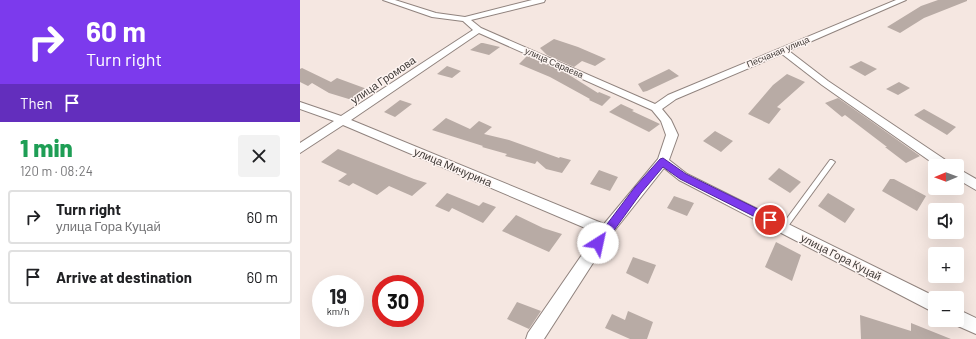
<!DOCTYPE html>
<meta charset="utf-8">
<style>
:root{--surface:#fff;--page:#f2f2f2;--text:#202124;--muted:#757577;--line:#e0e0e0}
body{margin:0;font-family:Barlow,sans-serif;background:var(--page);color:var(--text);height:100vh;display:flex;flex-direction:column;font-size:15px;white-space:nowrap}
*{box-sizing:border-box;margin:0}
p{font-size:13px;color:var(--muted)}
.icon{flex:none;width:22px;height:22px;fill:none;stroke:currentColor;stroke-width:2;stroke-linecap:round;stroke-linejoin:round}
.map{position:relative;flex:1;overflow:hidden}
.side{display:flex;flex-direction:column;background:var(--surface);width:300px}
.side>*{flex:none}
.banner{background:#7c3aed;color:#fff;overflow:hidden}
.needle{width:26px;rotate:269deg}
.tools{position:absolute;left:628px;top:159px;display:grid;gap:8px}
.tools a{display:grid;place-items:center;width:36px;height:36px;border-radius:4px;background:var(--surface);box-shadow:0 4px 16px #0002;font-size:20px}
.speed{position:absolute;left:12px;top:275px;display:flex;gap:8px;font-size:20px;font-weight:700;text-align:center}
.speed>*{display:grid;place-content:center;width:52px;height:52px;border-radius:50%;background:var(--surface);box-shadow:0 4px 16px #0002;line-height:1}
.speed small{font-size:10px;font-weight:400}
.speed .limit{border:6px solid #d22;background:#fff;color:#111}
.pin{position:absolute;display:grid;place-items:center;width:34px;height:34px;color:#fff;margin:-17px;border:2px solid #fff;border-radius:50%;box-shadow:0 1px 4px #0007}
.me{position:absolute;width:44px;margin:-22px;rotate:35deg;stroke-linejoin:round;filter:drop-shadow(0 0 3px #0008)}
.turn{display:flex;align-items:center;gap:14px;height:84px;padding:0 20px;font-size:18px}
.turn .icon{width:52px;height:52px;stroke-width:2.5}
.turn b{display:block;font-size:28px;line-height:34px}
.then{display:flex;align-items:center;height:38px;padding:0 20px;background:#0003;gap:8px;font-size:15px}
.round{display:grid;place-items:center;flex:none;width:42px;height:42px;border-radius:4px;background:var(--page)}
.overview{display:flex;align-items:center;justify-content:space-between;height:68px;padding:0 20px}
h1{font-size:24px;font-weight:800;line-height:30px;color:#1e9e55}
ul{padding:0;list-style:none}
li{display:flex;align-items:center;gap:12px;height:54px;margin:0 8px 6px;padding:0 12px;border:2px solid var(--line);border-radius:4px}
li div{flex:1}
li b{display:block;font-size:15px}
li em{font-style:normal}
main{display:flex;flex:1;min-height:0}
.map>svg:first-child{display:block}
.building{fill:#b8aba5}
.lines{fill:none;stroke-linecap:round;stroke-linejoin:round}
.lane-casing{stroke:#90837e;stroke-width:2}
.street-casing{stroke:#90837e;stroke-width:2}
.lane{fill:#fff;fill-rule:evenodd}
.street{fill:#fff;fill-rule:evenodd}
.route{fill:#7c3aed;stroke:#51269a}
.labels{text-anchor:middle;stroke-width:3;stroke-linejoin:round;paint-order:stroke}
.far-street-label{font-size:9px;fill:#403b38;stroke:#fef5f2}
.street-label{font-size:11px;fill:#403b38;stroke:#fef5f2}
</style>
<main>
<section class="side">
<div class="banner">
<div class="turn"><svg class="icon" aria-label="right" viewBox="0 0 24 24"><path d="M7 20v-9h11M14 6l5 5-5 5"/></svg><div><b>60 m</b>Turn right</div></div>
<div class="then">Then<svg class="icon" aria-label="arrive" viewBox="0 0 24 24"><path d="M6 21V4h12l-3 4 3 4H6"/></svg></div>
</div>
<div class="overview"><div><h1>1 min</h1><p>120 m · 08:24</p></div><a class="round"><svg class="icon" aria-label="close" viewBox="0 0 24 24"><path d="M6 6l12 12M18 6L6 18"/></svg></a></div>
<ul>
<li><svg class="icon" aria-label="right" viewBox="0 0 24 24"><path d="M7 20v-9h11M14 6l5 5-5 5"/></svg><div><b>Turn right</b><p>улица Гора Куцай</p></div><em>60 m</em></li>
<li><svg class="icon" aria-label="arrive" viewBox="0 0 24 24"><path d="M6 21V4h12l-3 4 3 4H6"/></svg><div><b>Arrive at destination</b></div><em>60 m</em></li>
</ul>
</section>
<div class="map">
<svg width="676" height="339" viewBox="0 0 676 339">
<rect width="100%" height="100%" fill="#f5e7e1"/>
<path class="building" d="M638 0H667V1L624 18 600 33 587 27 621 6Z
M254 39 278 47 306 59 295 66 282 61 274 67 247 55 240 48Z
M181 43H183L200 47 189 55 170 50Z
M227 56 266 73 298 93 299 92 311 97 302 106 289 100 290 99 250 77 219 64Z
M561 61 577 69 565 76 549 67Z
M147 66 161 71 152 78 137 74Z
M2 68 31 82 37 78 67 89 52 100 29 93 12 83 8 86 0 82V69Z
M369 69 379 76 347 91 343 92 338 84Z
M487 74 505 82 477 107 481 109 469 124 448 114 473 85Z
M599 82 610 88 598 95 586 89Z
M538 98 568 119 620 156 606 163 585 147H587L545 115 542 117 525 103Z
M100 100 112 104 95 117 84 112Z
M321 104 334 110 332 111 360 124 349 132 309 112Z
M624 109 656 127 647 135 614 115Z
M146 118 170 129 179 121 192 127 184 134 209 140 259 158 260 157 271 160 262 173 246 169 237 161 235 164 205 156 207 154 182 147 183 146 132 130Z
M415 131 433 141 421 152 403 141Z
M38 149 114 179 127 183 112 196 89 186 77 195 53 183 49 186 38 181 47 174 21 162Z
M479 168 501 182 490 193 468 179Z
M299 170 318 177 310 191 290 184Z
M590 179H594L626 196 617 211 582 191Z
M147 193 179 206 183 202 196 207 183 223 152 208 149 212 135 206Z
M528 193 555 209 545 223 518 206Z
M374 196 394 203 387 216 367 208Z
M216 215 243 228 262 234 249 252 202 231Z
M476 242 501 255 492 281 465 267Z
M333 257 356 265 348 284 326 273Z
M217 302 241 311 229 329 207 319Z
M328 311 353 322 347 339H330L305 328 312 314 325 320Z
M560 315 611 331V323L651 339H561Z"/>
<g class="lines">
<defs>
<path id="lane" d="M530 160H532L535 162 486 229 484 230 482 229 481 227 482 225Z"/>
<path id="street" d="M83 0H95L136 13 165 17 232 0H245L244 2 171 20 181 28 355 104 368 95 596 0H606L489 51 528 81 650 163 652 166H637L522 85 482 54 376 99 362 109 371 120 378 135 369 160 387 174 638 298H635V313L379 180 364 168 311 235 244 339H226L228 333 297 233 43 125 0 153V143L34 121 0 109V102L41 116 173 30 163 21 132 17ZM179 33 352 110 361 121 366 135 358 159 304 224 51 120Z
M657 168 676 179V190L657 179Z
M657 309 676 318V334L651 323 650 320H657Z"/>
</defs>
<use href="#lane" class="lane-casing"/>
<use href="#street" class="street-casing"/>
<use href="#lane" class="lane"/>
<use href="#street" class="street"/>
</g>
<path class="route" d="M363 158 386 174 474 217 475 220 474 223 470 224 467 223 380 179 363 167 341 193 302 247 298 248 295 247 293 243 295 240 335 187 360 159Z"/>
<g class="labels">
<g class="far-street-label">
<text transform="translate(478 52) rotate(-23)" y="3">Песчаная улица</text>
<text transform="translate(254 63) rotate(24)" y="3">улица Сараева</text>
</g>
<g class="street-label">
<text transform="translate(83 80) rotate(-34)" y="4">улица Громова</text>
<text transform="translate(153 167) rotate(23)" y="4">улица Мичурина</text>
<text transform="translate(541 257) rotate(27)" y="4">улица Гора Куцай</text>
</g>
</g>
</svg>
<div class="tools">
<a><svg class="needle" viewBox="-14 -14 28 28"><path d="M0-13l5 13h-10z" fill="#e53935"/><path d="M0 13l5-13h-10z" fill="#757577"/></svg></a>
<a><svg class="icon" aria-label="sound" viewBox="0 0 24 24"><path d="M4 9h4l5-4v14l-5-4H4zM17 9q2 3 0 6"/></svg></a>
<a>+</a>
<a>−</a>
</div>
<div class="speed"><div>19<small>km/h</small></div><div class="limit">30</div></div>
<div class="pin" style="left:470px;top:220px;background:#d93025"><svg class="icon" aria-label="arrive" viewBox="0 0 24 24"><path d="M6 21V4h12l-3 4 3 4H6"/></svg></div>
<svg class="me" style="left:298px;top:243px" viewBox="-20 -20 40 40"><circle r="19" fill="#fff"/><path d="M0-13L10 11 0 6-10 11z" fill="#7c3aed"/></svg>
</div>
</main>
